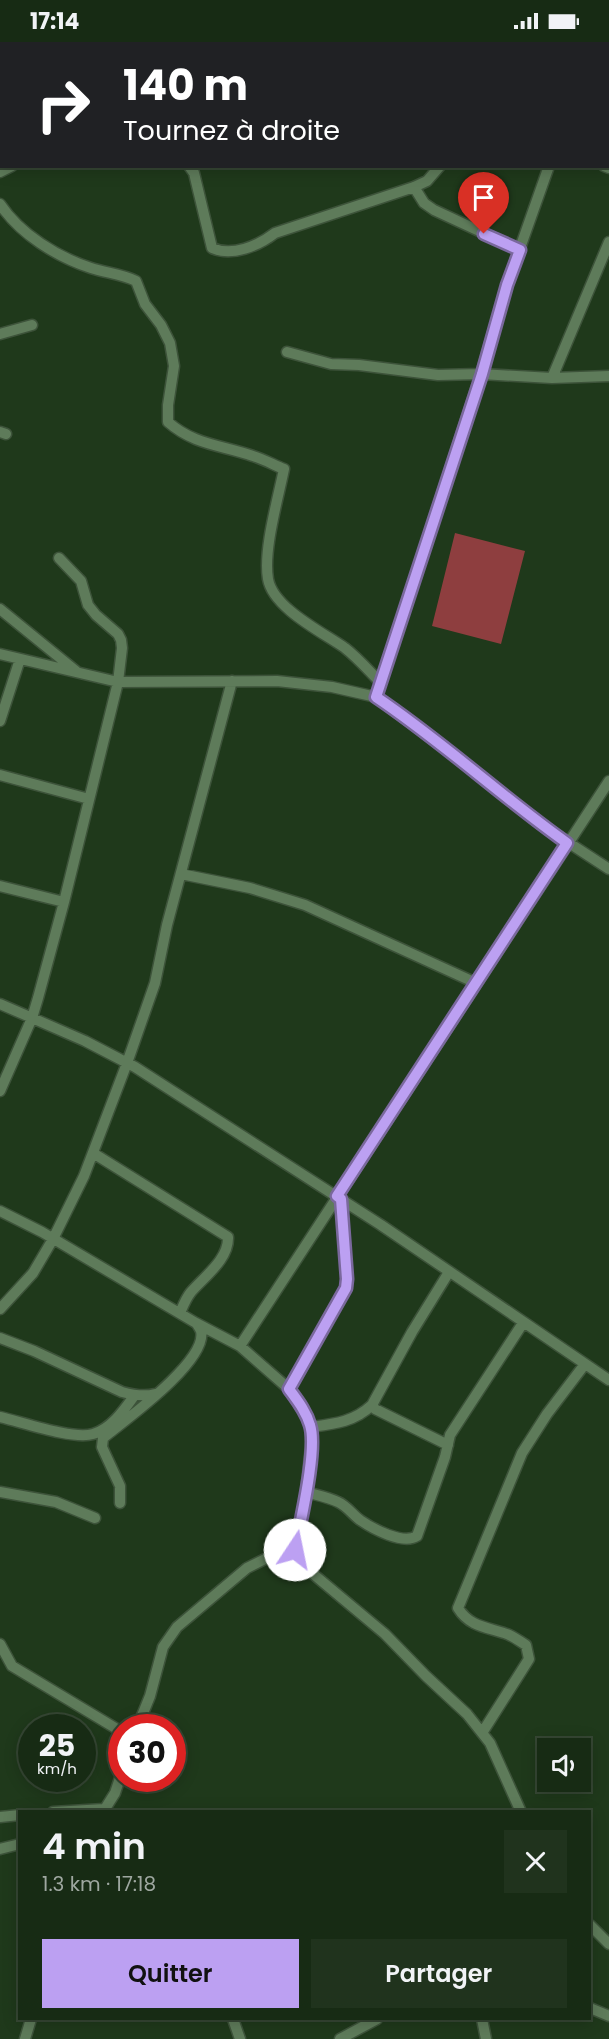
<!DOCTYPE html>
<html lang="fr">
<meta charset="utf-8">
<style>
:root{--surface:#172b14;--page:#20331d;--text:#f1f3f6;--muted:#9ea7a0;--line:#364734;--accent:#bca0f2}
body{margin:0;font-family:Poppins,sans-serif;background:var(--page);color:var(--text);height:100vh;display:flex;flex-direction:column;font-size:22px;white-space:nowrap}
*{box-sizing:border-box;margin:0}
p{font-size:20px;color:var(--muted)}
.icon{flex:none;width:33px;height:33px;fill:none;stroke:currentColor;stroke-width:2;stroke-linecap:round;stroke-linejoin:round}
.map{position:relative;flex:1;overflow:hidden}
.sheet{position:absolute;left:18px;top:1768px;width:573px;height:210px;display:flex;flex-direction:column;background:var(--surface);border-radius:0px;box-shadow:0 3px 15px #0003,0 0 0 2px var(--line)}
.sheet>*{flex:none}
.top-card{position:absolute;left:0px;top:0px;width:609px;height:126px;box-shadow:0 3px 15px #0003,0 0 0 2px var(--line);background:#202124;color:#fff;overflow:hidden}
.controls{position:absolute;left:537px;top:1696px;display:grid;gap:12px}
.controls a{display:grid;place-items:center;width:54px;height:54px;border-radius:0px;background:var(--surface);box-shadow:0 3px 15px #0003,0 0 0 2px var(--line);font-size:30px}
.speed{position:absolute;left:18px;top:1672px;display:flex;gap:12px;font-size:30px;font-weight:700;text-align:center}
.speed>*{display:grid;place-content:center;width:78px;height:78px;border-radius:50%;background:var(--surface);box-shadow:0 3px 15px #0003,0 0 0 2px var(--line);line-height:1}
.speed small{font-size:15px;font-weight:400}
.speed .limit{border:9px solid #d22;background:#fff;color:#111}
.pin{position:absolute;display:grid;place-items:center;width:51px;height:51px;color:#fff;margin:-62px -26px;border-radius:50% 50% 50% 0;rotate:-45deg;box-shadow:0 0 6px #0007}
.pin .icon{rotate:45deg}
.me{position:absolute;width:66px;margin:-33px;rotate:11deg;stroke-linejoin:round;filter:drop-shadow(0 0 4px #0008)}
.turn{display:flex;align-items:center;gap:21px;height:126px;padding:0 24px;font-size:27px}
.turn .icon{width:78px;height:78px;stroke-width:2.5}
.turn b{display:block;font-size:42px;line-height:51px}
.round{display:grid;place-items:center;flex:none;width:63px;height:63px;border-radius:0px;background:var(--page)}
.head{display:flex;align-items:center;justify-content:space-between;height:102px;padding:0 24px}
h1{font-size:36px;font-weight:600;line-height:45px}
.primary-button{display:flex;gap:12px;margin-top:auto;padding:12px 24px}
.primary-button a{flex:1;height:69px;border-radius:0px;background:var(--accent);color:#111;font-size:24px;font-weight:600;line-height:69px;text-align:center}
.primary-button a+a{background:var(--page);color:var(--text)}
.status{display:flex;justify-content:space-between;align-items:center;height:42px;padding:0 30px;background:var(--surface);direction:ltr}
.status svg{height:16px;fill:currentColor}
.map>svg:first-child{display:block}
.green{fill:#8e3e3f}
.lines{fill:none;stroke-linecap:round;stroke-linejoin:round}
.minor-casing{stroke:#3d533a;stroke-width:13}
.minor{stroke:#5e7b5a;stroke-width:10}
.route-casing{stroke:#7a689d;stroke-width:15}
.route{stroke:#bca0f2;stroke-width:10}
</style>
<div class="status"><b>17:14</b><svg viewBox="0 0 49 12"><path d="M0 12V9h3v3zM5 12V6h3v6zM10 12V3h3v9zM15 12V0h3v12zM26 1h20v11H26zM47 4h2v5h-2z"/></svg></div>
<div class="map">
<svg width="609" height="1997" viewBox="0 0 609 1997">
<rect width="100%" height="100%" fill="#1f391b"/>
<path class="green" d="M0 0H130V1L2 2V81L0 82Z
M455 491 525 509 501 602 432 584Z"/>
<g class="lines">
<defs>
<path id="minor" d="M484 0V2
M175 2 176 0
M608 83 609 79
M189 124 194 131 212 206C232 215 258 204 275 191L414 145 427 139 440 124
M604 124 609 126
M0 130 12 124
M414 145 424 161 434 168 520 208
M0 162C20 192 57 215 91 226 106 231 122 232 136 239L145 262 161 283 170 301 174 324 168 363V380C194 403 222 403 253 414 263 417 274 423 284 427 278 457 263 508 268 537 273 566 322 590 345 606 358 616 369 629 381 641
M0 292 32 283
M287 310 331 322 359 323 438 333 481 332 552 336 609 334
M552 336 609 200
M0 390 6 392
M0 567 76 629
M0 612 118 640 277 639 332 645 376 655 458 716 540 782 609 827
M379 646 481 332 507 243 549 124
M0 679 20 617
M0 733 89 757
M181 832 250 846 305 863 476 941
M0 844 64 860
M0 962 85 999 135 1025 381 1183 609 1338
M0 1049 32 976 38 956 64 860 118 640 122 606 121 598 118 592 96 573 88 563 81 539 59 516
M93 1111 228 1195C229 1217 205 1234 191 1250 186 1256 183 1264 180 1271
M0 1169 42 1190 196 1281 240 1304 289 1347 304 1368 311 1385V1404L306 1450 294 1516 385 1592 426 1634 467 1672 490 1701 521 1770
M0 1267 33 1231 53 1197 84 1134 127 1021 155 941 167 883 232 639
M0 1296 34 1309 122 1350C133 1353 144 1355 155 1352
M240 1304 609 739
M289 1347 346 1246 347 1237 341 1157
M372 1363 375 1367 448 1403
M0 1375C22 1380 73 1398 93 1392 111 1387 124 1368 134 1354
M311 1385C334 1382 354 1380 372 1363L412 1290 449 1230
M0 1450 56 1460 95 1476
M306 1450C316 1453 328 1455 338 1460 347 1464 352 1472 360 1478 373 1487 403 1503 417 1494L445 1415 450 1393 523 1281
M120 1461V1444L102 1405 103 1396C124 1379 208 1319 201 1289 200 1287 197 1282 196 1281
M0 1602 12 1624 122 1690
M137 1686 150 1654 163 1605 177 1585 247 1526 283 1508H295
M482 1691 529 1617 526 1603C519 1599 512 1593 504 1591 485 1585 469 1584 458 1566L522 1411 547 1372 585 1322
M53 1770 104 1767 107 1770
M103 1770 115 1751 122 1730
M0 1775 20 1773
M0 1807 20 1802
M590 1883 609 1902
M590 1966 609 1974
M233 1977 240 1997
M482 1977 486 1997
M25 1997 31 1977
M340 1997 377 1977"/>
</defs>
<use href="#minor" class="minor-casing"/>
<use href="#minor" class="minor"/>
</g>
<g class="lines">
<defs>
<path id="route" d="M295 1508C300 1481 318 1407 310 1383 306 1369 297 1358 289 1347L346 1246 347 1237 341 1157 337 1154 567 801C502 755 443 700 376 655L482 332 507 243 520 208 484 192"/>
</defs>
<use href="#route" class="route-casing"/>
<use href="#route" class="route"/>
</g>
</svg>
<div class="controls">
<a><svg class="icon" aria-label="sound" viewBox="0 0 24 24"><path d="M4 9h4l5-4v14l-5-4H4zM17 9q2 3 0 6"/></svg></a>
</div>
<div class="speed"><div>25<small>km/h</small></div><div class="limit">30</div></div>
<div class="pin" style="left:484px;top:192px;background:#d93025"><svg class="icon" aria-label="arrive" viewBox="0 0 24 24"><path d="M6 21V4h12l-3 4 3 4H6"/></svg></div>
<svg class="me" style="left:295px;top:1508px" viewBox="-20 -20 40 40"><circle r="19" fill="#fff"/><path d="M0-13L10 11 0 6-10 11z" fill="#bca0f2"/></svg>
<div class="top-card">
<div class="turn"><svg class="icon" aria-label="right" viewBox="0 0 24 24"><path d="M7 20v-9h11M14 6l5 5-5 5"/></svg><div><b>140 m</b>Tournez à droite</div></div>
</div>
<section class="sheet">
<div class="head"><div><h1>4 min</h1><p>1.3 km · 17:18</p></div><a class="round"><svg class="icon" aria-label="close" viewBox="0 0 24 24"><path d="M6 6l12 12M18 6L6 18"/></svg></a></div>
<div class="primary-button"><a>Quitter</a><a>Partager</a></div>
</section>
</div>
